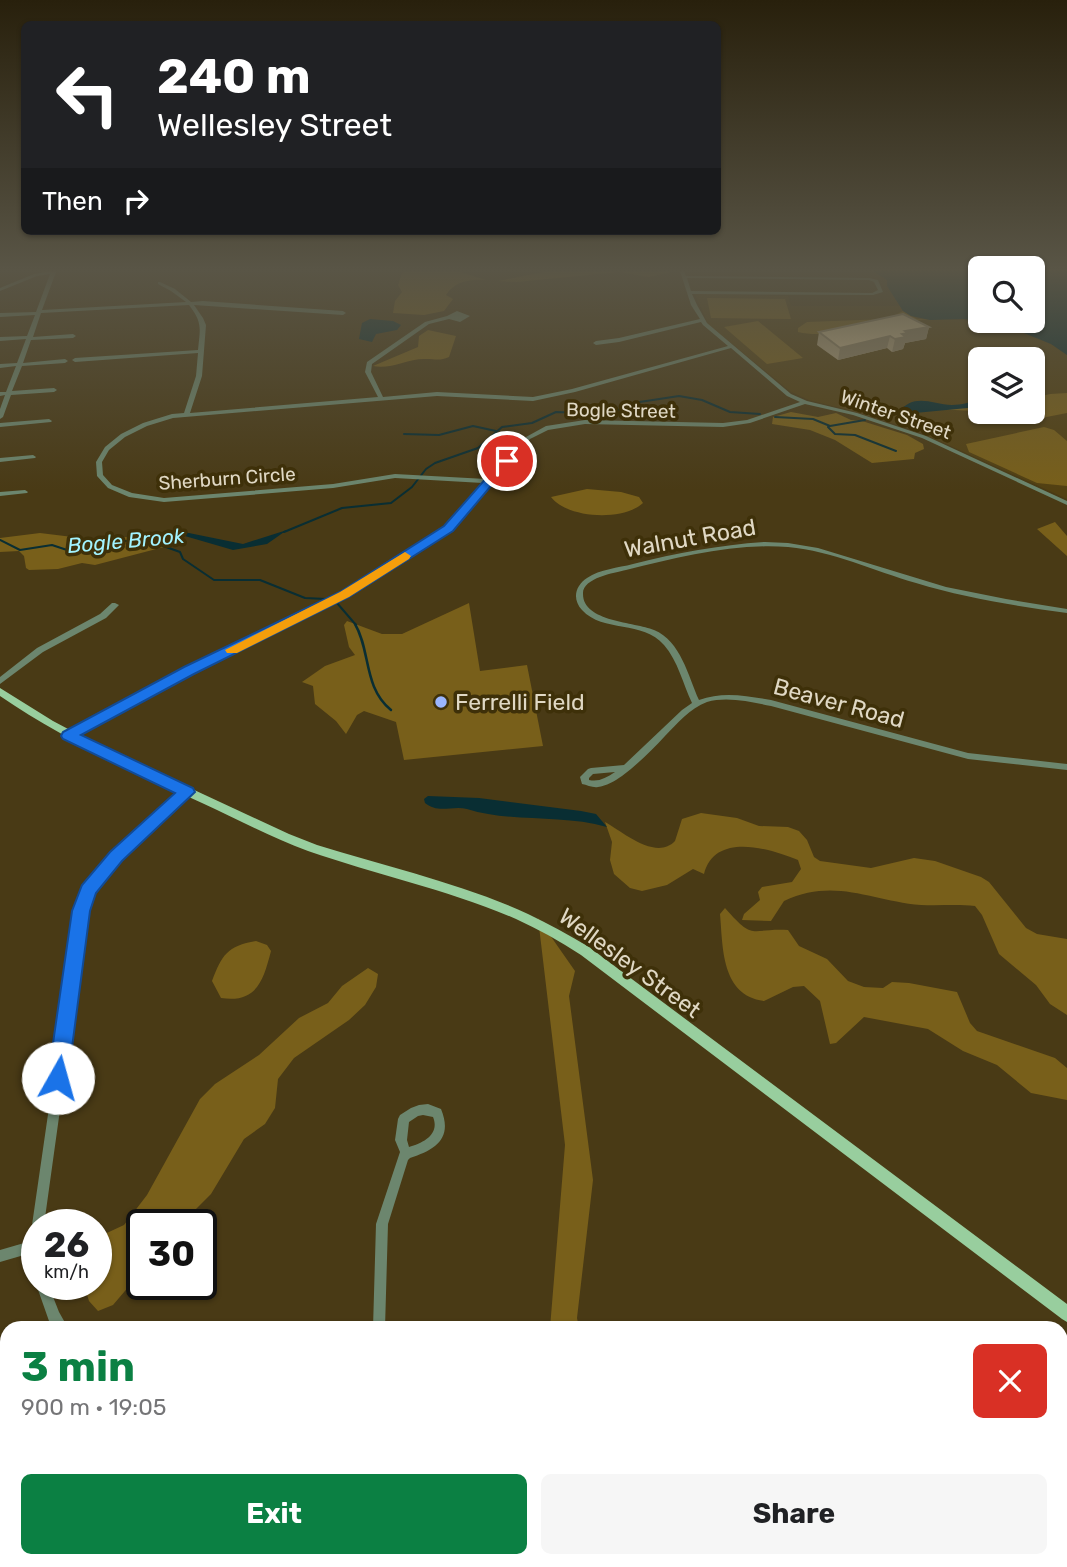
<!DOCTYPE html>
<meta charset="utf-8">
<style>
:root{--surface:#fff;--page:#f6f6f6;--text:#202124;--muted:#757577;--accent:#0b8043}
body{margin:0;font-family:Rubik,sans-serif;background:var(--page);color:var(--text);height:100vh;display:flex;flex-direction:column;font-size:26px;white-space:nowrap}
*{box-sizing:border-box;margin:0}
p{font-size:23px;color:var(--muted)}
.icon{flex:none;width:38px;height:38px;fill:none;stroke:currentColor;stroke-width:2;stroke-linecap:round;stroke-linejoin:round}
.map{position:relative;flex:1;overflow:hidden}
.side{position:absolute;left:0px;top:1321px;width:1068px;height:247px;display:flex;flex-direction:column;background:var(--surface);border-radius:21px 21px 0 0;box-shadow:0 2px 5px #0004}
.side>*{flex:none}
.top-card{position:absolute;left:21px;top:21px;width:700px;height:214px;border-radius:10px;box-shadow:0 2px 5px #0004;background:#202124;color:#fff;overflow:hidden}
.fabs{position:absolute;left:968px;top:256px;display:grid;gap:14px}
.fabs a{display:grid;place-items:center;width:77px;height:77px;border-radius:10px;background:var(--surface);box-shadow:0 2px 5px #0004;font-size:35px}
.speed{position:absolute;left:21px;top:1209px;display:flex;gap:14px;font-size:35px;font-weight:700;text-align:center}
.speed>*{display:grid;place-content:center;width:91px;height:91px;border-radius:50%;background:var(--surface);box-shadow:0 2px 5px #0004;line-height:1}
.speed small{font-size:18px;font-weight:400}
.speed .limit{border:4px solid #111;border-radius:10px;background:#fff;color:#111}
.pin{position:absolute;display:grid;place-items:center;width:60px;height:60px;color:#fff;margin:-30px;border:4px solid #fff;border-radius:50%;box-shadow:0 2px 7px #0007}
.me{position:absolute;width:77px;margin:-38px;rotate:7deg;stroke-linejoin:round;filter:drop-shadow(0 0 5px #0008)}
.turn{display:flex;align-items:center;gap:24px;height:147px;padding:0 21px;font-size:32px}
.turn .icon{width:91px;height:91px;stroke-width:2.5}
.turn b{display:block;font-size:49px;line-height:60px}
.then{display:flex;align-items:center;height:66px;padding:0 21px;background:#0003;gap:14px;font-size:26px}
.round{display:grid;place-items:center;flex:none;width:74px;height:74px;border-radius:10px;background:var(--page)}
.summary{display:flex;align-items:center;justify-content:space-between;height:119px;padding:0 21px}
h1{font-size:42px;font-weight:700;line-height:52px;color:var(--accent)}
.button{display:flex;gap:14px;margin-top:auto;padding:14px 21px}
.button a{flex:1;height:80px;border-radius:10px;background:var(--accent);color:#fff;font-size:28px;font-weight:700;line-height:80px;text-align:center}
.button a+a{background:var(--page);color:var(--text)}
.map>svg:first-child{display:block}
.built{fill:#524012;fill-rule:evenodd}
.green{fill:#785f1a}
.water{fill:#092e33}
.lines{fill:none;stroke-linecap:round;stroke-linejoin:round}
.stream-far1{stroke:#092e33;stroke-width:2}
.stream{stroke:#092e33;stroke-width:2.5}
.minor{fill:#6c866e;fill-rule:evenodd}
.major{fill:#98ce9e;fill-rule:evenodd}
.wall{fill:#b2a381}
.shaded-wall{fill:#918569}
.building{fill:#cfbe96;stroke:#918569;stroke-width:2}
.route{fill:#1a73e8;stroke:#114b97;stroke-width:2}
.slow{fill:#f59e0b}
.poi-dot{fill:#9ab5fd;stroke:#3e3009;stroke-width:2.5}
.labels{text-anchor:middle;stroke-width:7;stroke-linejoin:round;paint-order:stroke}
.far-street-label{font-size:19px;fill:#e0d8c4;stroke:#3e3009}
.far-water-label{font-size:21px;font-style:italic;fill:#a2f3ff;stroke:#3e3009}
.street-label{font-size:23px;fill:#e0d8c4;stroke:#3e3009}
.poi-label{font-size:23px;fill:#e0d8c4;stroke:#3e3009;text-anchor:start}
</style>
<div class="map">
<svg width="1067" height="1567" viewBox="0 0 1067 1567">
<rect width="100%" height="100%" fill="#493a15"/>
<path class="built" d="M695 294 788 296 791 306H900L903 311 948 319 1002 324 1051 344 1067 355V499L920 432 853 411 809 400 791 392 708 324ZM980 359H1032V411H980Z"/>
<path class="green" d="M457 271 486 280C470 279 455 281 446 295L453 299 444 311 424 315 393 313 395 301 402 292 398 285 402 273 407 271Z
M549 271H671V272L649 277 619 272 517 282 498 281Z
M707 298 785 299 791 319 711 318Z
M903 311 917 319 930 320C890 318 833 341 798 332V328L807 322 887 319Z
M758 321 803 358 767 364 724 327Z
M428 330 456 336 449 357C440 361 436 359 426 359 408 358 391 370 373 366L418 347 419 336Z
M1067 393V413L1011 424 1000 423 973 411 937 409 977 407 980 403V411H1032L1033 398 1050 394Z
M791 412 818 417 836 413 851 420 862 421 907 435 923 444 924 449 915 453 914 459 872 463 835 440 810 430 772 424 773 417Z
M1044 427 1054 430 1067 441V486L1037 483 969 452 966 444Z
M587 489 621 492 639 497 643 503C622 522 567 518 551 497Z
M1055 522 1067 536V556L1037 529Z
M40 533 89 539 168 535 164 547 95 565 82 563 58 569 29 570 26 568 24 556 19 551 0 552V538Z
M469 603 480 671 527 665 543 746 404 760 396 722 364 711 357 715 346 734 336 721 315 704 313 686 302 682 325 666 355 655 349 647 344 625 347 621 382 634H402Z
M701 813 737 818 759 826 788 827 799 831 807 840 814 857 820 861 871 868 914 858 935 861 981 877 989 882 1026 928 1037 934 1067 939V1015L1050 1004 1036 985 999 954 982 915 975 906C957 904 940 906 921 905 871 901 835 877 784 901L771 921 742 920 744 914 760 900 758 892 762 887 792 882 801 869 798 860C771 849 715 831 704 874L693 869 667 885 642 891 630 888 614 874 610 860 612 842 605 822C623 832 656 861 675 841L682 819Z
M725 908C755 942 749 928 788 930L799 946 827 959 848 981 864 987 883 988 892 982 909 983 957 992 970 1023 977 1031 1055 1058 1067 1068V1100L1031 1093 997 1065 963 1051 928 1029 864 1017 836 1043 830 1044 820 1001 804 986 793 987 764 1001C721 995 723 948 720 914Z
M538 918 575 971 569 996 593 1180 577 1318 579 1328H550L565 1145Z
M256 941 267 945 271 951C263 982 256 1003 221 998L212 981C222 955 227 946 256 941Z
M368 968 378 974 376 987 365 1005 349 1020 294 1058 278 1079 275 1108 265 1124 244 1139 211 1194 180 1225H142V1271L113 1305 98 1311 89 1301 84 1285 96 1284V1238L124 1225 147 1195 200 1099 215 1084 259 1055 299 1018 328 1003 342 986Z"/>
<path class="water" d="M873 271H980V320H1032L1033 271H1067V355L1051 344 1002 324 964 319 930 320 911 316 903 311 887 286V280Z
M370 319 393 321 401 325 397 330 376 334 372 342 359 339 362 323Z
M980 399 978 407 873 417 879 413 880 407 898 413C914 392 931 404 952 405 962 405 970 402 980 399Z
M287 530 267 544 233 550 178 534 162 537 150 545 126 541 150 539 164 533 179 531 243 544Z
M428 796 479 798 581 811 596 814 607 827C561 814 511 823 467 809 453 805 438 814 425 803L424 799Z"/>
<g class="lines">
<path class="stream-far1" d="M775 417 813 419 830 426 865 420
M828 427 835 434 855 435 896 451
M404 434 439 435 473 426 496 431
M284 532 342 508 391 503 412 487 426 469 435 463 478 448 502 427 532 423 556 412 610 414 633 403 679 396 702 400 730 412 760 414
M0 540 20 550 52 545 70 551 93 540 126 541
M152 542 180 552 183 559 214 580H260L305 598 326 599
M337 603 356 625"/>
<path class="stream" d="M355 624C371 651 363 687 391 710"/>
<path class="minor" d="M51 271 56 272 42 310 186 302 171 291 158 284V282H160L175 289 191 302 203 301 343 311 346 313 343 315 194 305 203 318 206 325 202 376 190 413 378 397 365 372 367 362 425 322 447 316 457 311 470 316 460 322 449 319 429 324 372 364 371 372 383 397 437 392 533 397 572 389 728 346 703 325 701 322 619 342 596 345 593 343 596 341 619 338 700 319 691 305 680 271H684L686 276 869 278 878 280 883 292 873 295 692 294 697 305 707 323 791 394 807 401 857 413 926 436 1067 501V505L922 438 853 415 805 404 750 423 723 427 585 424 548 430 530 439 490 482 458 522 438 538 348 597 192 672 69 739 65 736 66 734 186 668 342 593 434 536 454 520 483 483 395 478 333 488 164 502 129 497 108 488 97 476 96 462 105 447 121 434 143 423 172 414 184 413 196 376 198 353 75 362 72 360 75 358 198 350C200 329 203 323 189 305L41 313 33 337 73 334 76 336 73 338 31 340 23 363 65 359 68 361 65 363 22 366 12 391 54 388 57 390 54 392 11 395 3 417 0 419V409L5 395 0 396V392H6L16 366 0 368V364L17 363 26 339 0 341V337L27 336 35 315 0 317V313L36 312 50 274 37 276 0 291V288L34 274ZM687 278 869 280 874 282 878 290 872 293 691 291ZM731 348 787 396 800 402 747 420 723 423 585 420 546 426 526 437 486 479 395 474 333 484 164 498 132 493 112 485 103 475 102 462 109 450 125 437 147 426 173 418 437 396 533 401 575 392Z
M49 419 52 421 51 422 0 427V423Z
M33 455 36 457 35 458 0 462V458Z
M25 490 28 492 27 493 0 496V492Z
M765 542 788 543 818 548 946 587 1006 599 1067 609V613C1016 606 965 598 916 583 874 571 833 551 788 547 734 543 679 557 626 570 614 573 582 578 583 594 583 622 635 622 654 630 681 641 688 676 699 700 723 691 747 696 771 700L968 753 1067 764V770L968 759 771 706C751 702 727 696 707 702 690 708 677 724 665 736 652 750 638 764 622 776 615 781 606 786 598 787 593 788 587 785 582 784L580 777 588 769 591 768 624 765 682 710 692 703C683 684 678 661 664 645 643 620 603 633 582 610 572 599 575 586 587 578 600 569 618 568 633 564 677 553 720 545 765 542ZM615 772C606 778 599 782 589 780V778L593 774Z
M112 603H115L119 605 106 618 43 652 0 684V677L37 648 100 614Z
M187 789 191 792 190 794 107 871 89 901 44 1225H37V1263L33 1261 31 1253 0 1262V1250L31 1241 33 1231 35 1230 32 1225 79 900 101 865 184 790Z
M428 1104 441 1109C453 1138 436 1150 410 1158L408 1160 388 1224 385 1328H373L376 1224 400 1152 395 1140 398 1119 400 1115 411 1108 419 1105ZM423 1115 433 1117C440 1134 424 1143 409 1147L407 1140 409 1122 418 1116Z
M37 1281V1284H48L59 1312 68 1328H55L49 1321 36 1284Z
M292 1561H308L310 1567H294Z"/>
<path class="major" d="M0 688 53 721 104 748 289 834 317 845C387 867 461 883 528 914 549 924 569 935 589 947L1067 1304V1322L1062 1319 581 955C560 941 538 929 516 919 449 890 377 875 308 851 272 838 237 819 202 803 132 771 63 739 0 696Z"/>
</g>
<path class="wall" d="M929 327 926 339 905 343 903 349 892 352 887 348 838 360 817 345 819 332Z"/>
<path class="shaded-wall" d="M929 327 926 339 905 343 903 349 892 352 895 339 905 331Z
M890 336 887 348 838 360 840 348Z"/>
<path class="building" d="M903 314 929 327 905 331 908 333 902 334 906 337 895 339 890 336 840 348 819 332Z"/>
<linearGradient id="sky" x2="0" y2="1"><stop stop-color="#28200c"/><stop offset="0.55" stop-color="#595546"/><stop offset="1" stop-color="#595546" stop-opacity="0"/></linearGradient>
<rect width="1067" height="490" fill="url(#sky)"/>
<path class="route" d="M503 459 512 461 453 531 349 597 194 674 81 735 193 788 195 792 122 861 96 893 90 911 68 1078 65 1084 58 1087 51 1084 48 1078 72 911 82 885 110 852 175 793 63 739 61 736 63 732 184 667 340 592 444 526Z"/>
<path class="slow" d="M405 552 411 556 409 559 349 597 237 653H227L225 650 340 592Z"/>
<circle class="poi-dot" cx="441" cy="702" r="7"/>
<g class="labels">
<g class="far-street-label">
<text transform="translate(621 410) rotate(1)" y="7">Bogle Street</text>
<text transform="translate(896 414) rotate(19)" y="7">Winter Street</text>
<text transform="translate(227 478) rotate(-4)" y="7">Sherburn Circle</text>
</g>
<g class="far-water-label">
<text transform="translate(126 541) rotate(-5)" y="7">Bogle Brook</text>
</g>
<g class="street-label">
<text transform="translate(690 538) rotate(-10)" y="8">Walnut Road</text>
<text transform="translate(839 703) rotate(15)" y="8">Beaver Road</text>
<text transform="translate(630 963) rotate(36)" y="8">Wellesley Street</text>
</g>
<g class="poi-label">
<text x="455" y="710">Ferrelli Field</text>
</g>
</g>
</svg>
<div class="fabs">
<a><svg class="icon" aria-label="search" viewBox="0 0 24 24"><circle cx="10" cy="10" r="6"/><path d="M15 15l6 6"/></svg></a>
<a><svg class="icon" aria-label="layers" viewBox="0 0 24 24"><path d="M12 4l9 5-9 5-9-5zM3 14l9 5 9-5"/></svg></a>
</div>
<div class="speed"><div>26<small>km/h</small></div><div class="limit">30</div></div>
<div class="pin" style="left:507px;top:461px;background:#d93025"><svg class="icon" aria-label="arrive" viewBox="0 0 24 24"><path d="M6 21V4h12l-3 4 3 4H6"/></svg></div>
<svg class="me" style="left:58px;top:1078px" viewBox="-20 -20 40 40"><circle r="19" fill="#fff"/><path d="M0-13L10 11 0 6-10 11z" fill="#1a73e8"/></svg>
<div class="top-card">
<div class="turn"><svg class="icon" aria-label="left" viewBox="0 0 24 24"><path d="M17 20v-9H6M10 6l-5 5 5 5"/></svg><div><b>240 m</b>Wellesley Street</div></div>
<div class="then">Then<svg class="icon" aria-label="right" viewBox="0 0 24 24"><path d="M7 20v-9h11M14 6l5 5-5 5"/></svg></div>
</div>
<section class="side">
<div class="summary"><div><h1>3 min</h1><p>900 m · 19:05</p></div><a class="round" style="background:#d93025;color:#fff"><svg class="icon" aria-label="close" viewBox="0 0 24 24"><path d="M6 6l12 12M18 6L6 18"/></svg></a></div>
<div class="button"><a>Exit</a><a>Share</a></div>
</section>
</div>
